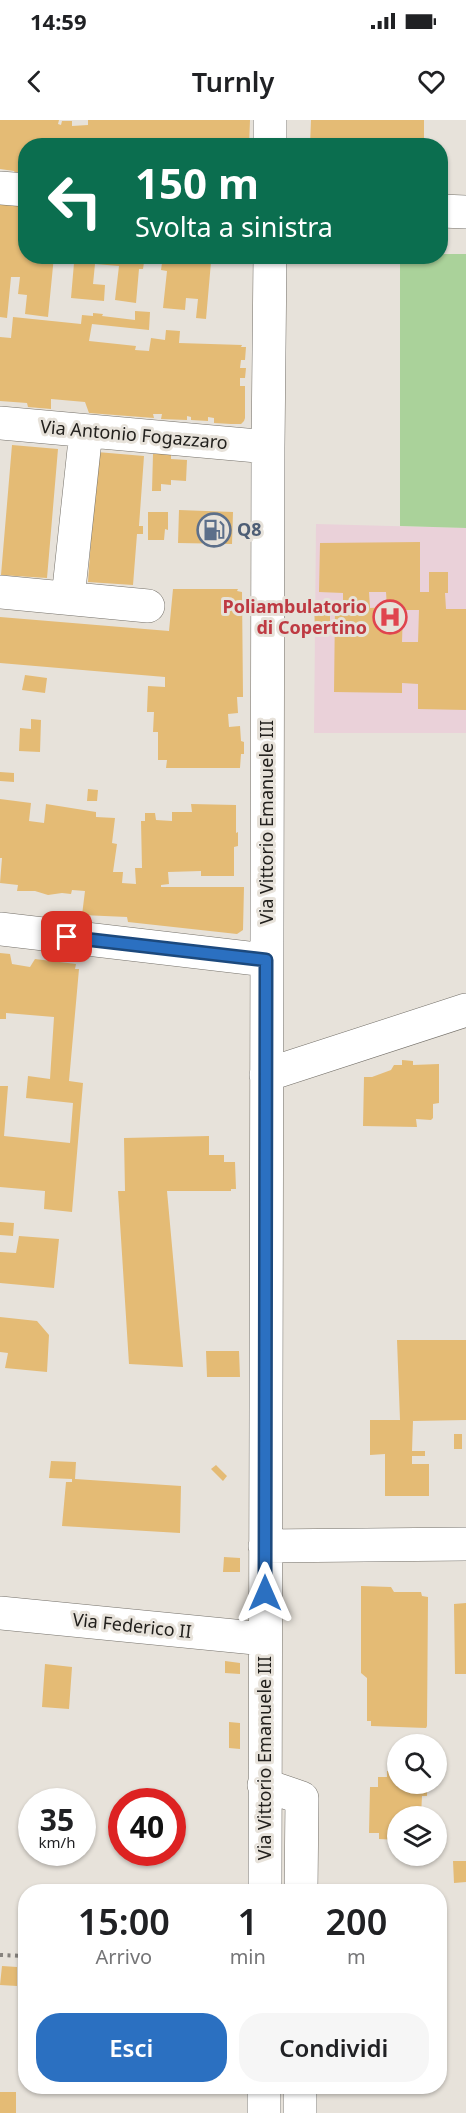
<!DOCTYPE html>
<html lang="it">
<style>
:root{--surface:#fff;--page:#f6f6f6;--text:#202124;--muted:#757577;--accent:#2b70c1}
body{margin:0;font-family:"Noto Sans",sans-serif;background:var(--page);color:var(--text);height:100vh;display:flex;flex-direction:column;font-size:22px;white-space:nowrap}
*{box-sizing:border-box;margin:0}
p{font-size:20px;color:var(--muted)}
.icon{flex:none;width:33px;height:33px;fill:none;stroke:currentColor;stroke-width:2;stroke-linecap:round;stroke-linejoin:round}
.map{position:relative;flex:1;overflow:hidden}
.drawer{position:absolute;left:18px;top:1764px;width:429px;height:210px;display:flex;flex-direction:column;background:var(--surface);border-radius:24px;box-shadow:0 2px 4px #0004}
.drawer>*{flex:none}
.top-card{position:absolute;left:18px;top:18px;width:430px;height:126px;border-radius:24px;box-shadow:0 2px 4px #0004;background:#0b6e4f;color:#fff;overflow:hidden}
.buttons{position:absolute;left:387px;top:1614px;display:grid;gap:12px}
.buttons a{display:grid;place-items:center;width:60px;height:60px;border-radius:50%;background:var(--surface);box-shadow:0 2px 4px #0004;font-size:30px}
.speed{position:absolute;left:18px;top:1668px;display:flex;gap:12px;font-size:30px;font-weight:700;text-align:center}
.speed>*{display:grid;place-content:center;width:78px;height:78px;border-radius:50%;background:var(--surface);box-shadow:0 2px 4px #0004;line-height:1}
.speed small{font-size:15px;font-weight:400}
.speed .limit{border:9px solid #d22;background:#fff;color:#111}
.pin{position:absolute;display:grid;place-items:center;width:51px;height:51px;color:#fff;margin:-26px;border-radius:12px;box-shadow:0 3px 9px #0006}
.me{position:absolute;width:66px;margin:-33px;rotate:0deg;stroke-linejoin:round;filter:drop-shadow(0 0 4px #0008)}
.turn{display:flex;align-items:center;gap:21px;height:126px;padding:0 18px;font-size:27px}
.turn .icon{width:78px;height:78px;stroke-width:2.5}
.turn b{display:block;font-size:42px;line-height:51px}
.eta{display:flex;justify-content:space-evenly;align-items:center;height:102px;text-align:center}
.eta b{font-size:36px;font-weight:600;line-height:42px}
.button{display:flex;gap:12px;margin-top:auto;padding:12px 18px}
.button a{flex:1;height:69px;border-radius:24px;background:var(--accent);color:#fff;font-size:24px;font-weight:600;line-height:69px;text-align:center}
.button a+a{background:var(--page);color:var(--text)}
.status{display:flex;justify-content:space-between;align-items:center;height:42px;padding:0 30px;background:var(--surface);direction:ltr}
.status svg{height:16px;fill:currentColor}
header{display:flex;justify-content:space-between;align-items:center;height:78px;padding:0 18px;background:var(--surface);font-size:27px;font-weight:600}
.map>svg:first-child{display:block}
.medical{fill:#ead1d9}
.green{fill:#aad29a}
.building{fill:#e4bb75;fill-rule:evenodd}
.lines{fill:none;stroke-linecap:round;stroke-linejoin:round}
.minor-casing{stroke:#747069;stroke-width:34}
.path{stroke:#86827d;stroke-width:4;stroke-dasharray:3 4.5;stroke-linecap:butt}
.minor{stroke:#fff;stroke-width:33}
.route-casing{stroke:#1c497d;stroke-width:15}
.route{stroke:#2b70c1;stroke-width:10}
.labels{text-anchor:middle;stroke-width:6;stroke-linejoin:round;paint-order:stroke}
.street-label{font-size:18px;fill:#22201d;stroke:#e7e2da}
.service-label{font-size:18px;font-weight:bold;fill:#4e5e75;stroke:#e7e2da;text-anchor:start}
.health-label{font-size:18px;font-weight:bold;fill:#be3a42;stroke:#e7e2da;text-anchor:end}
</style>
<div class="status"><b>14:59</b><svg viewBox="0 0 49 12"><path d="M0 12V9h3v3zM5 12V6h3v6zM10 12V3h3v9zM15 12V0h3v12zM26 1h20v11H26zM47 4h2v5h-2z"/></svg></div>
<header><svg class="icon" aria-label="back" viewBox="0 0 24 24"><path d="M15 5l-7 7 7 7"/></svg>Turnly<svg class="icon" aria-label="heart" viewBox="0 0 24 24"><path d="M12 20l-8-8c-3-5 5-10 8-4 3-6 11-1 8 4z"/></svg></header>
<div class="map">
<svg width="466" height="1993" viewBox="0 0 466 1993">
<rect width="100%" height="100%" fill="#e7e2da"/>
<path class="medical" d="M316 404 466 408V613H314Z"/>
<path class="green" d="M441 134H466V408L400 406V137L441 136Z"/>
<path class="building" d="M0 0H59L58 4 61 5 62 1H72V6L88 5V0H250L249 26H26V58L17 57 14 51 0 49Z
M311 0H424V26H310Z
M0 79 26 81V136H54L48 197 25 194 27 175 18 174 20 157H11L7 198 0 197Z
M69 136H145L143 149H139L136 183 115 180 119 146 95 144 93 164 105 165 104 181 71 178 74 143 68 142Z
M163 136H201V141L211 142 206 199 196 198 198 179 186 178 185 190 163 188 167 151 161 150Z
M135 191 150 192 149 210 92 204 89 221 136 226 135 230 149 231 151 218 165 220 166 210 180 211 179 223 242 225 241 227H246L245 240H241L240 248H246L245 258H240V266H245V298L244 301 241 304H231L214 303V298L208 297V301L191 300V297L187 296V300L161 299 162 294H153L154 298 89 293 85 282 51 279V289L28 287 27 283 0 281V217L11 218 13 197 81 204 82 195 93 196V193L103 194 102 196 135 200Z
M12 325 58 329 47 458 1 455Z
M97 332 144 336 139 406H143V414H137L133 465 88 462Z
M153 334H171V339L187 340 186 361 171 360V365L161 364V371H152Z
M179 390 233 392 232 424 178 423Z
M148 392H168V410L165 409 164 420H148Z
M420 422V472H429V452H448V473H445L446 489H466V590L418 589V564L402 563V573L334 572 335 488H343V473L319 472 320 423ZM369 472H386L387 487 370 488ZM403 490H419L418 522H402Z
M173 469H238L237 471 242 472 243 577H237L238 593 228 594 229 607 240 606 241 621 244 622V634H241L240 648H166L167 640H158V612H153L154 592H147L148 566 165 567V557L0 543V497L169 511Z
M314 481H330V513H315Z
M25 555 47 558 45 573 22 570Z
M31 599 41 600 40 632 19 631 20 608 31 609Z
M0 652 14 653V662L0 661Z
M88 669 98 670 97 681H87Z
M0 679 31 683 29 701 44 703 46 684 96 692V697L115 698 112 723 117 724 113 752H123L122 763 136 764 135 748H142L141 701H145V693H155L156 700 172 701V692H192L191 684 236 685V713L238 712V726L234 727V756H201V751L168 752 169 764 161 765V767H244L243 810 237 814 128 802 127 797 82 795 85 771 72 770 71 774 62 773 48 775 35 771H17L18 765 0 763 2 738H0Z
M0 833 10 834 12 844 30 847 35 839 76 844 75 849H79L69 961 83 963 72 1092 44 1089 45 1071 0 1067V966H8L4 1016 70 1023 73 983 26 978 28 956 50 959 54 897 6 893V899H0Z
M402 940 413 941V945L439 944V983L433 984V998L431 1000 416 999 417 1007 363 1006 364 957H372L391 950 394 945H402Z
M209 1016V1035H224V1042H235L236 1069H231V1071H167L183 1247 129 1244 118 1071H125L124 1018Z
M0 1102 14 1103 13 1116 0 1115Z
M19 1116 59 1119 54 1168 0 1163V1132L16 1133Z
M0 1197 37 1201 49 1215 47 1252 5 1248 8 1233 0 1232Z
M397 1220H466V1300L413 1301 412 1331H425V1336H412V1344H429V1376H385V1334L370 1335V1300H400Z
M206 1231H239L240 1257H207Z
M454 1314H462V1329H454Z
M51 1341 76 1342 75 1359 181 1366 180 1413 62 1406 66 1362H72V1359L49 1358Z
M216 1345 227 1356 223 1361 211 1349Z
M224 1437 240 1438V1452H223Z
M361 1466 391 1467 394 1472H421L422 1476 428 1477 427 1606 426 1608 371 1606V1601H367V1558L361 1553Z
M466 1483V1554H455L454 1484Z
M225 1541 240 1543V1554L225 1553Z
M45 1544 72 1547 69 1589 42 1587Z
M229 1602 240 1603V1629L229 1628Z
M387 1651 398 1652V1664H427V1676H422L421 1696H398V1720L379 1719V1713H369L370 1667H378V1657H387Z
M453 1741H466V1762L454 1763Z
M2 1846 17 1847V1866L0 1865Z
M0 1972H16V1993H0Z"/>
<g class="lines">
<defs>
<path id="minor" d="M270 0V26
M0 68 26 70
M441 91 466 92
M0 303 268 327
M0 472 148 486
M68 478 86 311
M0 809 266 840
M266 955 466 890
M265 1426 466 1424
M0 1493 265 1519
M264 1665 302 1678 301 1772
M265 1772 268 327 270 136
M264 1993V1966
M300 1993V1966"/>
</defs>
<use href="#minor" class="minor-casing"/>
<path class="path" d="M0 1835 26 1836"/>
<use href="#minor" class="minor"/>
</g>
<g class="lines">
<defs>
<path id="route" d="M67 817 266 840 265 1473"/>
</defs>
<use href="#route" class="route-casing"/>
<use href="#route" class="route"/>
</g>
<defs>
<symbol id="fuel-ring" viewBox="-11 -11 22 22"><circle r="9.5" fill="#e7e2da" stroke="#5c6f8a" stroke-width="1.5"/><path d="M-5.5-6h7V0h2V4h1.3V-2.5L3-4.5l.8-.8L6-3V5H2.5V1h-1V6h-7ZM-4.2-4.7v3.2H.2V-4.7Z" fill="#5c6f8a"/></symbol>
<symbol id="hospital-ring" viewBox="-11 -11 22 22"><circle r="9.5" fill="#e7e2da" stroke="#e0444e" stroke-width="1.5"/><path d="M-5-5h3v3.5h4V-5h3V5h-3V1.5h-4V5h-3Z" fill="#e0444e"/></symbol>
</defs>
<g fill-rule="evenodd">
<use href="#fuel-ring" x="195" y="391" width="38" height="38"/>
<use href="#hospital-ring" x="371" y="478" width="38" height="38"/>
</g>
<g class="labels">
<g class="street-label">
<text transform="translate(134 315) rotate(5)" y="6">Via Antonio Fogazzaro</text>
<text transform="translate(267 702) rotate(-90)" y="6">Via Vittorio Emanuele III</text>
<text transform="translate(132 1506) rotate(6)" y="6">Via Federico II</text>
<text transform="translate(265 1638) rotate(-90)" y="6">Via Vittorio Emanuele III</text>
</g>
<g class="service-label">
<text x="237" y="416">Q8</text>
</g>
<g class="health-label">
<text x="367" y="493">Poliambulatorio<tspan x="367" dy="21">di Copertino</tspan></text>
</g>
</g>
</svg>
<div class="buttons">
<a><svg class="icon" aria-label="search" viewBox="0 0 24 24"><circle cx="10" cy="10" r="6"/><path d="M15 15l6 6"/></svg></a>
<a><svg class="icon" aria-label="layers" viewBox="0 0 24 24"><path d="M12 4l9 5-9 5-9-5zM3 14l9 5 9-5"/></svg></a>
</div>
<div class="speed"><div>35<small>km/h</small></div><div class="limit">40</div></div>
<div class="pin" style="left:67px;top:817px;background:#d93025"><svg class="icon" aria-label="arrive" viewBox="0 0 24 24"><path d="M6 21V4h12l-3 4 3 4H6"/></svg></div>
<svg class="me" style="left:265px;top:1473px" viewBox="-20 -20 40 40"><path d="M0-17L14 15 0 8-14 15z" fill="#2b70c1" stroke="#fff" stroke-width="4"/></svg>
<div class="top-card">
<div class="turn"><svg class="icon" aria-label="left" viewBox="0 0 24 24"><path d="M17 20v-9H6M10 6l-5 5 5 5"/></svg><div><b>150 m</b>Svolta a sinistra</div></div>
</div>
<section class="drawer">
<div class="eta">
<div><b>15:00</b><p>Arrivo</p></div>
<div><b>1</b><p>min</p></div>
<div><b>200</b><p>m</p></div>
</div>
<div class="button"><a>Esci</a><a>Condividi</a></div>
</section>
</div>
